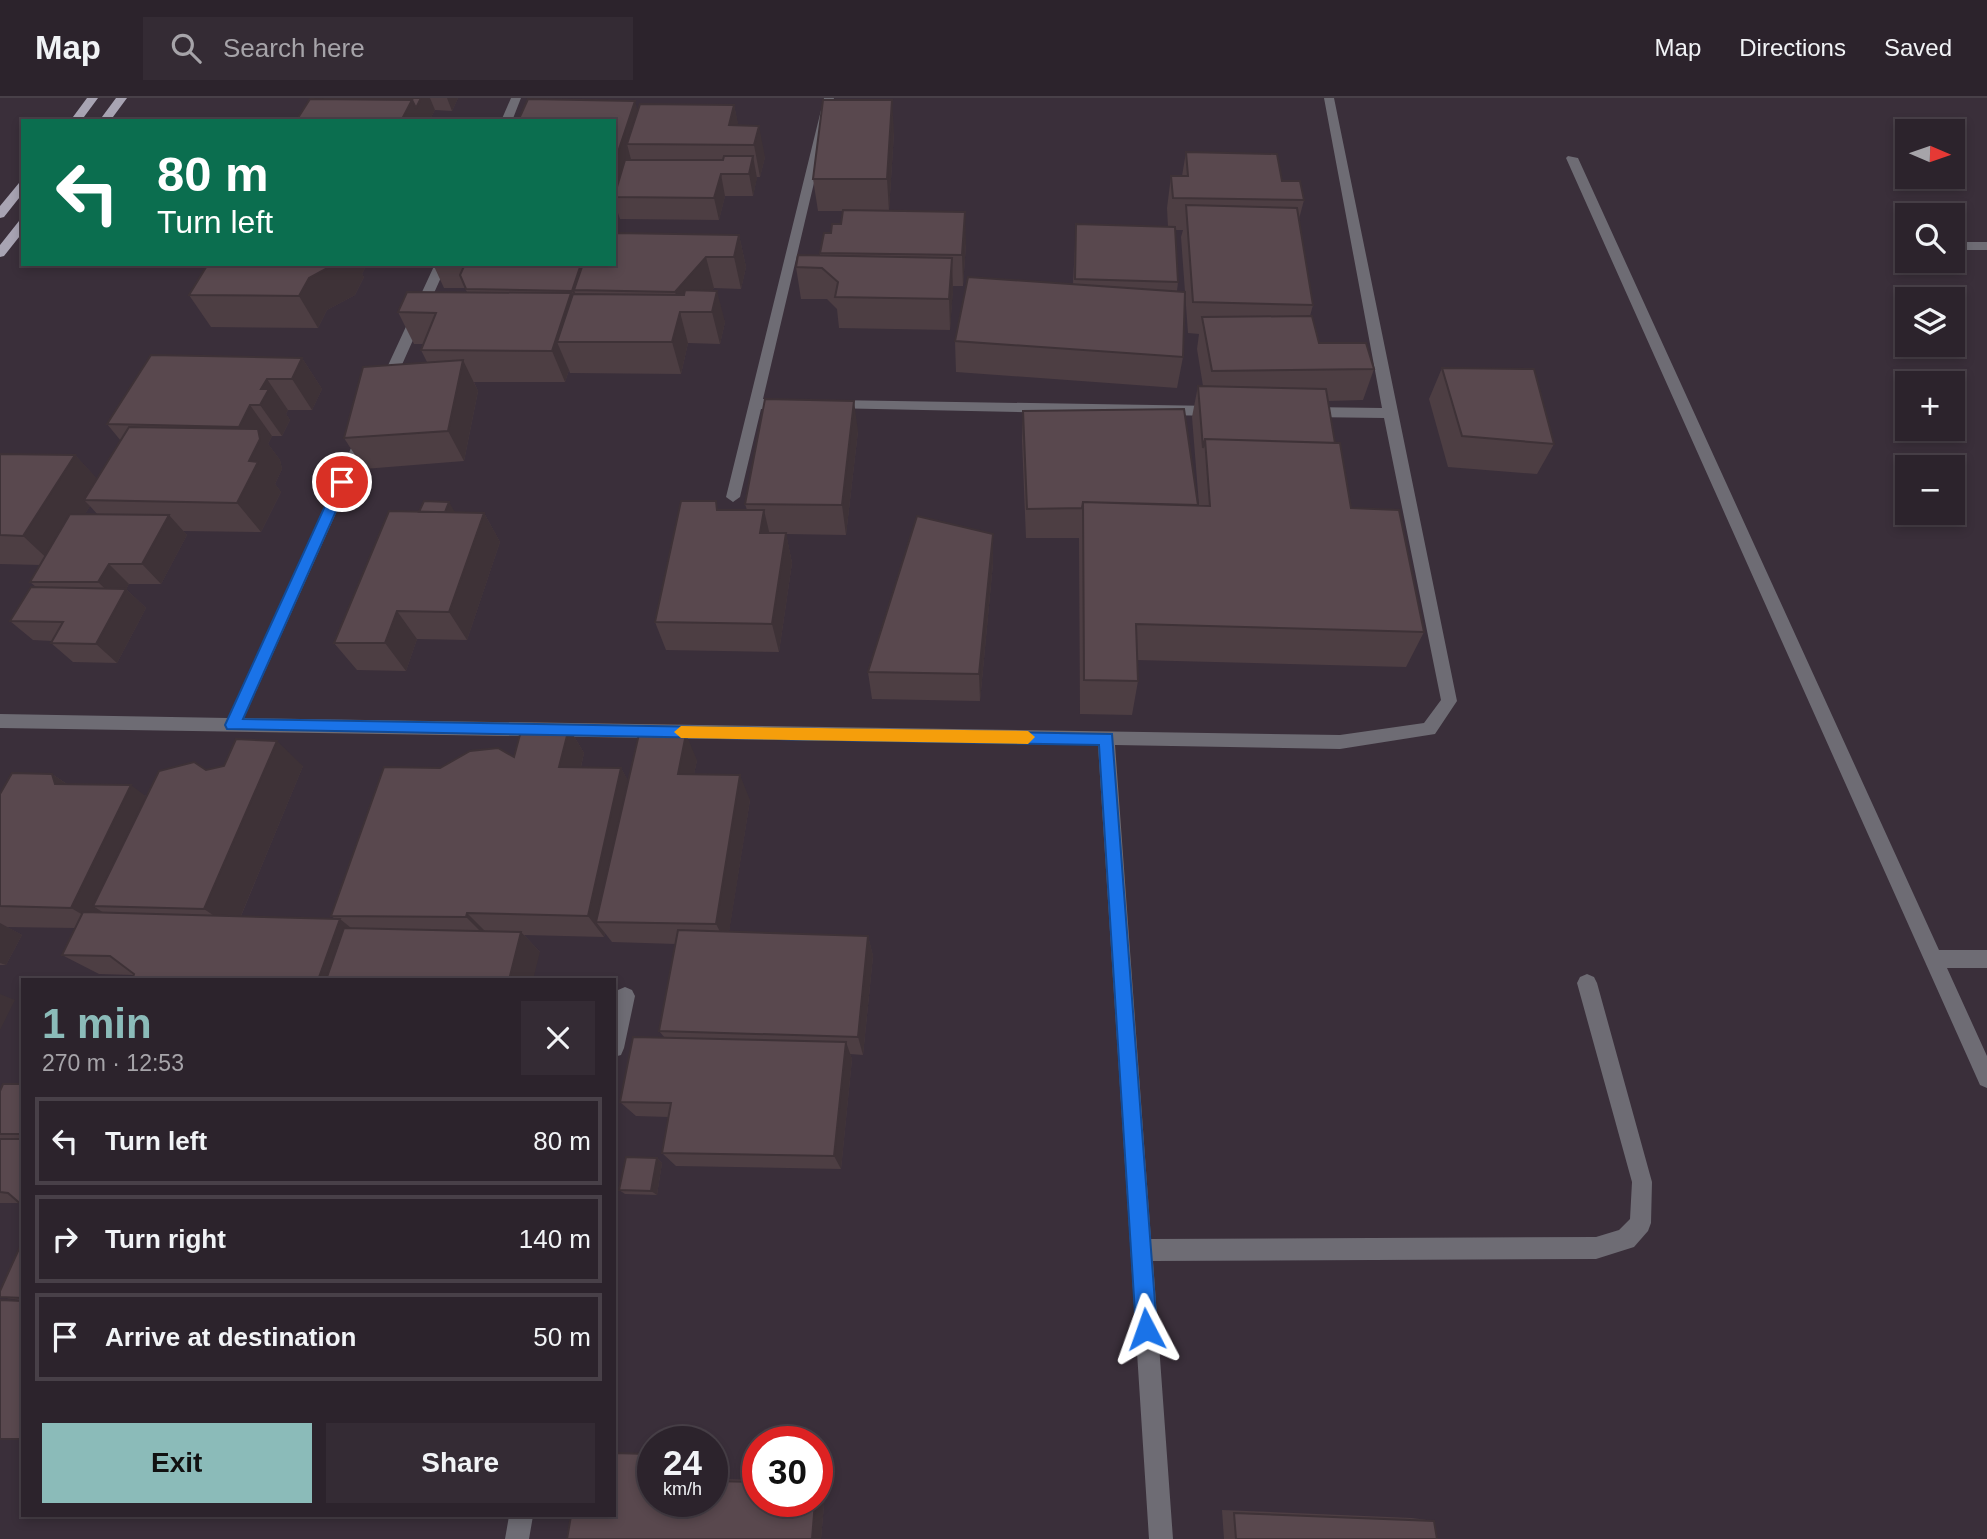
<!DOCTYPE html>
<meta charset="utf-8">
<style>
:root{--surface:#2c232c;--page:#342b34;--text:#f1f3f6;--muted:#a6a4a9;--line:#484048;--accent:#8bbbb9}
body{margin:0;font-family:Arial,sans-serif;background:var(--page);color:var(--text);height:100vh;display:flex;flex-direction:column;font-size:26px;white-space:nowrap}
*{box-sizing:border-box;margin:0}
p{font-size:23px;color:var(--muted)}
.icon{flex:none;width:38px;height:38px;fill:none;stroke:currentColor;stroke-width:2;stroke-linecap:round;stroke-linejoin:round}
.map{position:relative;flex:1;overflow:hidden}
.side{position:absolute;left:21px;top:880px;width:595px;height:539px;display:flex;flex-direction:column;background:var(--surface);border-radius:0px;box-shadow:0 4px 10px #0003,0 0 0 2px var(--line)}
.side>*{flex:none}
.guide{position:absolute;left:21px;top:21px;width:595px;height:147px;border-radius:0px;box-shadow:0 4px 10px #0003,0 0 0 2px var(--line);background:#0b6e4f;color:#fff;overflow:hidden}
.needle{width:46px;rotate:92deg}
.tools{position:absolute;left:1895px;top:21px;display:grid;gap:14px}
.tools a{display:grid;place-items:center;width:70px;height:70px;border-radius:0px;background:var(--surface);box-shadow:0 4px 10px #0003,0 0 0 2px var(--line);font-size:35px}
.speed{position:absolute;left:637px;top:1328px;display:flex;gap:14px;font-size:35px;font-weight:700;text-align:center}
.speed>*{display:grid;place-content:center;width:91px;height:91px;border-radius:50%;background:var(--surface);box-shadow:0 4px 10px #0003,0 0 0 2px var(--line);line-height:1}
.speed small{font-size:18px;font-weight:400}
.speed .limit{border:10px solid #d22;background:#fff;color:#111}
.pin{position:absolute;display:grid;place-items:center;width:60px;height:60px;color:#fff;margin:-30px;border:4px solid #fff;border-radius:50%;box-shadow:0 2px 7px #0007}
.me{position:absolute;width:77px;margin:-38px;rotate:356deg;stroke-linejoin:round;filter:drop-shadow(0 0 5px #0008)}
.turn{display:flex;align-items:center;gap:24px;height:147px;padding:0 21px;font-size:32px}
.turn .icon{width:91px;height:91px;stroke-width:2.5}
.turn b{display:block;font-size:49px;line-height:60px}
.round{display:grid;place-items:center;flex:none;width:74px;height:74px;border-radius:0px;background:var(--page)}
.summary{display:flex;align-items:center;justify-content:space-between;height:119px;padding:0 21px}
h1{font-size:42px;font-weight:600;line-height:52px;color:var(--accent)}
.primary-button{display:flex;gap:14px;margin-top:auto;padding:14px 21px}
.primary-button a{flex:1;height:80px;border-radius:0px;background:var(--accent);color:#111;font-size:28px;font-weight:600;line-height:80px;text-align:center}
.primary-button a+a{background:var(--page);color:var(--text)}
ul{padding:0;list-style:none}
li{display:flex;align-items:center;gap:21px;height:88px;margin:0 14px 10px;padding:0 7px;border:4px solid var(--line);border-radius:0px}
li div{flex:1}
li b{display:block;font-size:26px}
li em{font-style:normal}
header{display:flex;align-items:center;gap:42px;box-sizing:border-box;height:98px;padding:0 35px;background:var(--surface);border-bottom:2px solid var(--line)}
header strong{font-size:33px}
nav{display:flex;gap:38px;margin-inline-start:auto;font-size:24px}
.search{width:490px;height:63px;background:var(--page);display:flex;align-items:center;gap:18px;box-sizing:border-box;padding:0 24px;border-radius:0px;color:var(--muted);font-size:26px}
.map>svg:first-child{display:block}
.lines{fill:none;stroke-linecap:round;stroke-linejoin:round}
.street{fill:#6e6c74;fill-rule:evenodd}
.primary{fill:#a8a4b3;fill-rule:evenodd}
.wall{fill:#4d3e43;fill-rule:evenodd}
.shaded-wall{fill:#3e3237}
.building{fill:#59484e;stroke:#3e3237;stroke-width:2}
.route{fill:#1a73e8;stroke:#114b97;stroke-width:2}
.slow{fill:#f59e0b}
</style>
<header>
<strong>Map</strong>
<div class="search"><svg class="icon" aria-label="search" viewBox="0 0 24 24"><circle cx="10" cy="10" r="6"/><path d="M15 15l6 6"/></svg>Search here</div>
<nav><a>Map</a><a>Directions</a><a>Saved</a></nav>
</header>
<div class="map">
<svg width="1987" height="1441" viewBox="0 0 1987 1441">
<rect width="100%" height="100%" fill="#3a2f3a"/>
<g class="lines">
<path class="street" d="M511 0H521L512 23H501Z
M824 0H834L763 301H788L795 306 788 311H761L740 399 733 404 726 399Z
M1324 0H1334L1457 603 1435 636 1340 651 1115 647 1151 1141 1596 1139 1619 1132 1630 1121 1632 1084 1577 885 1580 879 1587 876 1594 879 1597 885 1652 1084 1651 1125 1648 1133 1634 1149 1596 1161 1153 1163 1173 1441H1149L1098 647 0 630V616L228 620 357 337 364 332 371 337 244 620 1340 637 1424 625 1441 602 1384 320 1309 319 1302 314 1309 309 1382 310Z
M1568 58 1578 60 1939 852H1987V870H1947L1987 958V990L1980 987 1566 60Z
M1953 144H1987V152H1953Z
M435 166H447L392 289 385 294 380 292 378 289Z
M833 302 1215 308 1222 313 1215 318 828 310V304Z
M625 889 632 892 635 898 624 950 621 957 614 959V903L618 892Z
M509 1418H533L529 1441H505Z"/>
<path class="primary" d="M87 0H98L81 23H70Z
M116 0H127L110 23H99Z
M23 84V95L4 119 0 120V108L19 85Z
M23 122V134L4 158 0 159V147L19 123Z"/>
</g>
<path class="wall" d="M326 0H458L452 13 435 12 429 23H296Z
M734 7 738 27 765 59 760 79H757L753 98H725L719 122 620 121 618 115 614 125V23L638 13Z
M894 34 889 113H862L966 146 963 188H953L950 232 839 230 837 211 827 201H801L796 169 820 158V155L831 135 841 126 843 113H818L813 81Z
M1186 54 1282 83 1304 102 1299 121 1313 207 1310 218 1319 245 1374 271 1363 302 1328 303 1335 345 1351 410 1424 534 1406 569 1137 562 1138 583 1132 617 1080 616 1079 440H1026L1022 343 1023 313 1199 407 1192 319 1198 288H1203L1197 251 1199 236 1188 235 1185 194 1183 259 1177 290 956 274 955 243 1073 186 1076 126 1168 129 1167 110 1171 78H1182ZM1175 132H1183L1181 139 1185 194 1177 193 1178 184Z
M739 137 746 169 741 191 714 190 711 193 725 224 720 246 688 245 681 276 570 275 569 272 565 284H474L478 293 464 363 364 371 344 340 427 264 421 252 423 246H414L398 214 467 194 465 190H444L433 166H614Z
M208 166H367L362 176 364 179 355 197 327 212 318 230 211 229 189 197Z
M302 260 322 291 312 312H288L286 316 290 322 282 338H272L268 346 280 362 282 371 275 386 281 394 261 434 183 433 187 437 161 486H129L126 491 146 510 117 565 73 564 51 545 52 543 33 542 10 523 36 489 30 484 40 467 0 466V356L75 357 97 381 121 343 107 326ZM90 408 98 417 85 416Z
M1442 270 1554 346 1537 376 1448 369 1429 301Z
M858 333 846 437 786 436 792 465 779 554 666 552 655 524 719 412H747L745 406Z
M455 414 484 415 500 444 467 542 417 541 406 573 357 572 334 545Z
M993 436V465L980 603 872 601 868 574Z
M569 630 584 655 581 669 621 670 628 683 697 662 694 676 750 702 729 833 868 838 873 858 863 957 850 956 852 961 841 1071 676 1068 662 1055 668 1019 636 1018 620 1004 665 940 659 933 676 846 612 844 605 835 604 839 524 837 540 854 134 877 99 876 62 857 75 830 7 829 22 837 6 867H0V696L52 676 67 686 147 698 206 672 303 668 241 818 335 821 331 818 440 670 514 659Z
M23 986V1108L20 1105H0V993Z
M657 1060 662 1065 657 1097 625 1096 619 1092Z
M23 1142V1341L20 1202 0 1199Z
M614 1355 653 1356V1404H712V1381L758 1382V1404H817V1384H826L821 1441H567L614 1418Z
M1222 1412 1412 1420 1434 1423 1437 1441H1224Z"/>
<path class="shaded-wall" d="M421 0H430L435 12 429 23H401L412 2Z
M447 0H458L452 13Z
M892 2 894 34 889 113 887 81Z
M635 3 644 35 627 46 633 69 614 99V66Z
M734 7 741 39 729 27Z
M759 28 765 59 760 79 754 47Z
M753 58 757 80 753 98 749 76Z
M721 76 725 98 719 122 714 100Z
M614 101 618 115 615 125 614 123Z
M965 114 966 146 963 188 962 157Z
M739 137 746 169 741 191 734 159Z
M706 159 714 190 693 214H681L675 194Z
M952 160 953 192 950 232 949 201Z
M335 166H367L362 176 364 179 355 197 327 212 318 230 299 198 309 180Z
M581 166H599L574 192 585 221 583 224 572 193Z
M717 193 725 224 720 246 712 214Z
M571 195 583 226 557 244 569 272 565 284 552 253Z
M680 214 688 245 681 276 672 244Z
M302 260 322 291 312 312 292 281Z
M463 262 478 293 464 363 448 333Z
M267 281 288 312 286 316 290 322 282 338 260 307 261 291Z
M854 303 858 333 846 437 842 407Z
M250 307 272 338 268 346 280 362 282 371 275 386 281 394 261 434 237 405 249 363 255 351 239 329Z
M75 357 103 387 84 402 90 408 54 467 23 438Z
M449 404 455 414 441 424Z
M764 412 771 442 760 435Z
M484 415 500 444 467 542 449 514Z
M169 417 187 437 161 486 142 466Z
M786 435 792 465 779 554 772 526Z
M993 436V465L980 603 979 576Z
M109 466 129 486 119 504 98 484Z
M126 491 146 510 117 565 96 546Z
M397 513 417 541 406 573 385 545Z
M569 630 584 655 575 694 559 669Z
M686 636 697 662 689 701 678 676Z
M277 643 303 668 235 832 204 811Z
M621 670 635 695 596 824 605 835 604 839 588 818Z
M52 676 87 700 55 686Z
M740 677 750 702 727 847 716 826Z
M131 687 163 711 93 808 112 820 107 831 71 810Z
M467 815 488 836 487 840 466 819Z
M340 821 366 842 352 882H318Z
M0 825 22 837 6 867 0 865Z
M521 834 540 854 533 882H509Z
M868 838 873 858 863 957 858 939Z
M0 896 15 902 0 932Z
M846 944 852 961 841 1071 834 1058Z
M657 1060 662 1065 657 1097 651 1093Z
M648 1356H653V1380L644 1381Z
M826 1384 821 1441H812L815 1404H817V1386Z"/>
<path class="building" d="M326 0H421L416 10 412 2 325 1Z
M310 1 412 2 401 23H296Z
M528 1 635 3 614 66V23H518Z
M823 2H892L887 81H813Z
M640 6 734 7 729 27 759 28 754 47 627 46Z
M1186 54 1277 56 1282 83H1300L1304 102 1173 100 1171 78H1188Z
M724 58H753L749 76H721L714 100 614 99 625 62H723Z
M1186 107 1297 110 1313 207 1193 204Z
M843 112 965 114 962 157 820 155 824 135H831L832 126H841Z
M1076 126 1175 129 1178 184 1075 181Z
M614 135 739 137 734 159H706L675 194 574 192 583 166H614Z
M798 157 952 160 949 201 835 199 838 184 822 170 796 169Z
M208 166H335L309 180 299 198 189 197Z
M465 166H581L572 193 466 191 460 177Z
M968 179 1185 194 1183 259 955 243Z
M685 192 717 193 712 214H680L672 244H557L573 196 684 197Z
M407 194 571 195 552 253 421 252 436 215 398 214Z
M1312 218 1319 245H1366L1374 271 1212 273 1202 219Z
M151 257 302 260 292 281H267L261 291H269L260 307H250L239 329 107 326Z
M463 262 448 333 344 340 363 269Z
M1442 270 1534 271 1554 346 1462 338Z
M1198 288 1326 291 1335 345 1205 341 1203 350Z
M765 301 854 303 842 407 745 406Z
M1184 311 1198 407 1083 404 1082 410 1027 411 1023 313Z
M129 329 258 331 260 341 249 363 258 364 237 405 84 402Z
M1205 341 1340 345 1351 410 1399 412 1424 534 1136 526 1138 583 1084 582 1083 404 1210 408Z
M0 356 75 357 23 438 0 437Z
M424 403 449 404 445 414H419Z
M681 403H716L717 412H764L760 435H786L772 526 655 524Z
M389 413 484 415 449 514 397 513 385 545H334Z
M70 416 169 417 142 466H109L98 484H30Z
M917 418 993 436 979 576 868 574Z
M31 489 126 491 96 546 51 545 63 524 10 523Z
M522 629 569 630 559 669 621 670 588 818 467 815 466 819 331 818 384 669 440 670 470 653 498 650 514 659Z
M639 636H686L678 676 740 677 716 826 596 824Z
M236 641 277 643 204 811 93 808 159 673 194 664 206 672 224 668Z
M12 675 52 676 55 686 131 687 71 810 0 808V696Z
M83 814 340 821 318 882H132L134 876 110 858 62 857Z
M344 830 521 834 509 882H326Z
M678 832 868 838 858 939 659 933Z
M633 939 846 944 834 1058 662 1055 671 1005 620 1004Z
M3 986H23V1036H0V993Z
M0 1041H23V1108L8 1095 0 1094Z
M626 1059 657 1060 651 1093 619 1092Z
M23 1142V1200L0 1199V1193Z
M0 1202 23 1203V1341H0Z
M614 1355 648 1356 644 1381H653V1404H712V1383L758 1384V1404H815L812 1441H567L571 1418H614Z
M1234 1415 1434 1423 1437 1441H1236Z"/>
<path class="route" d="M342 380 349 384 243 621 1112 636 1157 1231 1154 1238 1146 1241 1139 1238 1136 1231 1099 647 227 631 225 627 336 384Z"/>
<path class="slow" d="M681 628 1028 633 1035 639 1028 646 681 640 674 634Z"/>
</svg>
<div class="tools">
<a><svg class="needle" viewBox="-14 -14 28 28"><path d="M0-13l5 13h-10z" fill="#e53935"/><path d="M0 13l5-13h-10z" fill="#a6a4a9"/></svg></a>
<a><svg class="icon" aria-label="search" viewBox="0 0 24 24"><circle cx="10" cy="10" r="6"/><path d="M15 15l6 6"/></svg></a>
<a><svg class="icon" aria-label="layers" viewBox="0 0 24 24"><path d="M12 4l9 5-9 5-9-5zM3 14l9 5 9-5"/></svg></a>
<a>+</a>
<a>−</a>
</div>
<div class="speed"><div>24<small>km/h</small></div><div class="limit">30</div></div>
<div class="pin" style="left:342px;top:384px;background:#d93025"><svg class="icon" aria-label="arrive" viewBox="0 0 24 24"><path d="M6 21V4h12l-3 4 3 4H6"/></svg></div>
<svg class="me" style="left:1146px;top:1231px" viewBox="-20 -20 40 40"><path d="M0-17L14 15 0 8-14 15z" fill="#1a73e8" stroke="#fff" stroke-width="4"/></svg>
<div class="guide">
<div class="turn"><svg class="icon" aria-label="left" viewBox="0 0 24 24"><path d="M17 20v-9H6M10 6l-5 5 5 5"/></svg><div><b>80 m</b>Turn left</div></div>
</div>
<section class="side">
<div class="summary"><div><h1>1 min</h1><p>270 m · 12:53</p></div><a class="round"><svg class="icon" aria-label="close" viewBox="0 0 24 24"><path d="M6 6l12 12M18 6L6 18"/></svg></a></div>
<ul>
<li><svg class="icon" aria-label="left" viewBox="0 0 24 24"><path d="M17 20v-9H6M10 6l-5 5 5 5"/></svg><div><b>Turn left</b></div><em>80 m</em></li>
<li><svg class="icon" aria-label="right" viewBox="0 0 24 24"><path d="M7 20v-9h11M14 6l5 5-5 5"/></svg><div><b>Turn right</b></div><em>140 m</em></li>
<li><svg class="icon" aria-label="arrive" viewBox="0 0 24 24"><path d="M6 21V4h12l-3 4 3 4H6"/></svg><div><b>Arrive at destination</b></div><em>50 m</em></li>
</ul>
<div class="primary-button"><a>Exit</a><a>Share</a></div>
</section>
</div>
